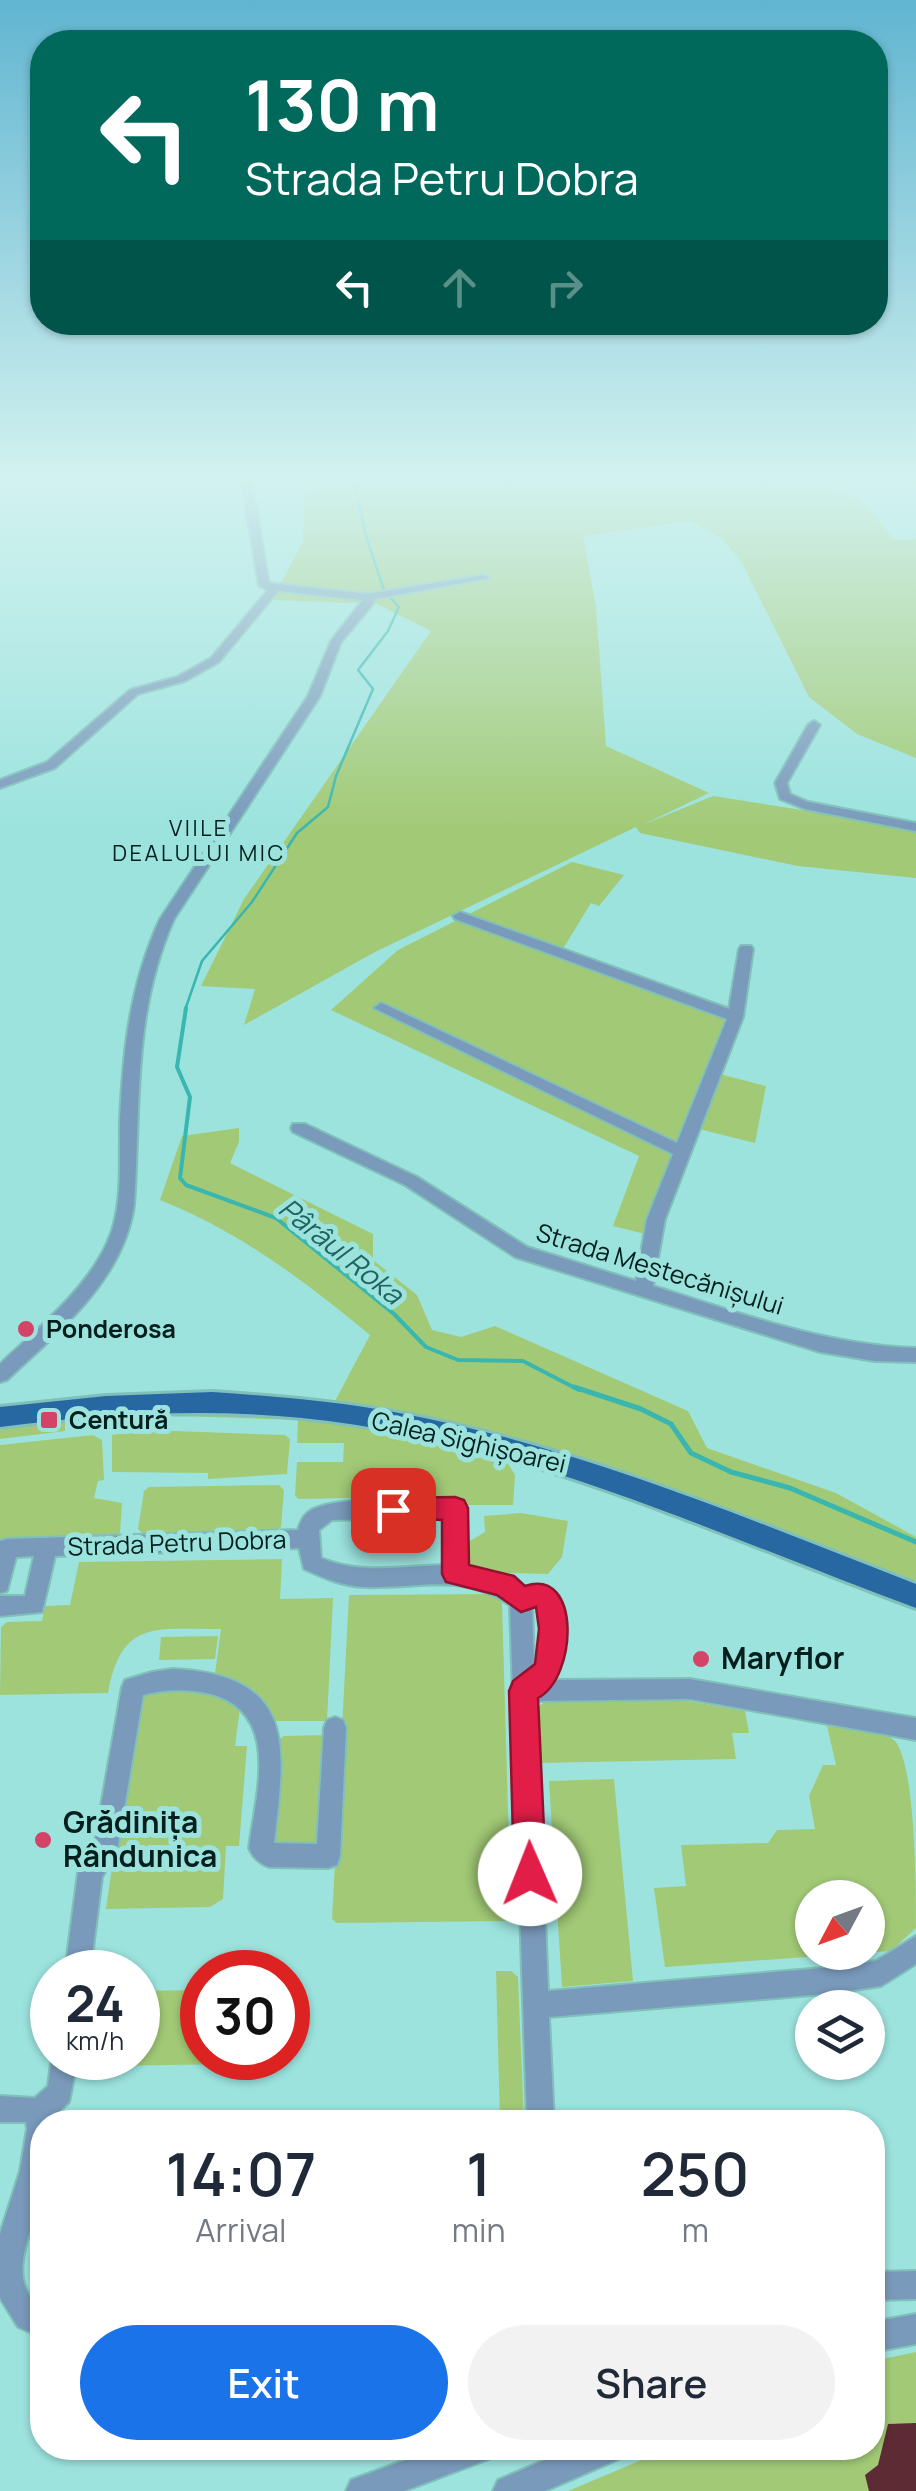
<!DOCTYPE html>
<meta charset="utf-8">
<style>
:root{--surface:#fff;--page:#f2f2f3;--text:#1f2937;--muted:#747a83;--accent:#1a73e8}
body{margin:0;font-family:Manrope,sans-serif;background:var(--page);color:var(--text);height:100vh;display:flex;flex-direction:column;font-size:38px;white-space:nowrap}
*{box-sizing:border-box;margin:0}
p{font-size:32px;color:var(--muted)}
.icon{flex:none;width:55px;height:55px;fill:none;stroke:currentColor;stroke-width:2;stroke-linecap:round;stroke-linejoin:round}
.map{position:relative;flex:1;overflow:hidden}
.panel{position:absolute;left:30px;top:2110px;width:855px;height:350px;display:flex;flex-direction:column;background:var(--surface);border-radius:40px;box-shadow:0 2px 8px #0004}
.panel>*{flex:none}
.guide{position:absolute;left:30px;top:30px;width:858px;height:305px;border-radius:40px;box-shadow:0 2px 8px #0004;background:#00695c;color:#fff;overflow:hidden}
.needle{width:65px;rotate:229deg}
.tools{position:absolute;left:795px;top:1880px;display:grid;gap:20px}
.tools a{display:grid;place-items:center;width:90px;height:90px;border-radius:50%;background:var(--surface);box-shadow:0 2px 8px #0004;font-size:50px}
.speed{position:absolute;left:30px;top:1950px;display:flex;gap:20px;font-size:50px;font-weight:700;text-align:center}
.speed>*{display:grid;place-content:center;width:130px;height:130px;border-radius:50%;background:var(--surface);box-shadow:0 2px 8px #0004;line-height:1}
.speed small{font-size:25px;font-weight:400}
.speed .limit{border:15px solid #d22;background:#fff;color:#111}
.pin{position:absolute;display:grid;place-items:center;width:85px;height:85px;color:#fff;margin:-42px;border-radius:20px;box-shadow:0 5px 15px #0006}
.me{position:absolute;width:110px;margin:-55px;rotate:359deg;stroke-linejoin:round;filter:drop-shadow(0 0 8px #0008)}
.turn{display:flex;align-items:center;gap:35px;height:210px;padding:0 50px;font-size:45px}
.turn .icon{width:130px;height:130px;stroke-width:2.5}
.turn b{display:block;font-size:70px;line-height:85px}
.lanes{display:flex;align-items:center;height:95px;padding:0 50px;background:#0003;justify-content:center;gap:50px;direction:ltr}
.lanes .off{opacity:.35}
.eta{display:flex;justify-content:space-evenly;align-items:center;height:170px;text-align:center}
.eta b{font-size:60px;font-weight:600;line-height:70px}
.action{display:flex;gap:20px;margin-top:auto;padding:20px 50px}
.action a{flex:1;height:115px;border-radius:60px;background:var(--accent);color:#fff;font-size:40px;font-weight:600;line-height:115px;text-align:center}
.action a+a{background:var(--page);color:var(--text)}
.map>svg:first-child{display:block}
.green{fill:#a2ca76;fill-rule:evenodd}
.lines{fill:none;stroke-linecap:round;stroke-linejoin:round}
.stream-far2{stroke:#38b6af;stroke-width:2.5}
.stream-far1{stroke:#38b6af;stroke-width:4}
.stream{stroke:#38b6af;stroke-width:5}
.building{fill:#5c2b34}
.minor-casing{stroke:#80c0bb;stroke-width:4}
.major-casing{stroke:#80c0bb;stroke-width:6}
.minor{fill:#7a9abb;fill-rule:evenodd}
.major{fill:#2767a2;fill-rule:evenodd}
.route{fill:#e11d48;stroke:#92132f;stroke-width:2.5}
.poi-dot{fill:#d34467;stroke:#9ce3de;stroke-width:4}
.labels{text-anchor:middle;stroke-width:10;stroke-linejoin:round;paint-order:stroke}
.far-neighbourhood-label{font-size:22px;letter-spacing:2.5px;fill:#021f1e;stroke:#9ce3de}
.street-label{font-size:25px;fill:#021f1e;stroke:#9ce3de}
.poi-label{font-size:25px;font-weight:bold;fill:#021f1e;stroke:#9ce3de;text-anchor:start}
.water-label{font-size:28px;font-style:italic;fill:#216360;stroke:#9ce3de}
.near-poi-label{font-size:30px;font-weight:bold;fill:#021f1e;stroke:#9ce3de;text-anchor:start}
</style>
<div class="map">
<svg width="916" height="2491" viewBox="0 0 916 2491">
<rect width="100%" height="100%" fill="#9ce3de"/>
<path class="green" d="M305 478H819C832 489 840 491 854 498 871 506 882 526 894 540L916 539V758L857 734 809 697 741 561 722 539 691 521 583 536 596 607 606 746 709 793 642 825 713 796 916 828V878L798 866 640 833 636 827 375 952 244 1025 255 989 201 986 244 899 431 631 377 604 272 600 303 541Z
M572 862 624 875 599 906 591 903 558 957 728 1019 708 1071 766 1086 755 1143 687 1126 645 1234 613 1226 639 1156 331 1010 398 950Z
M239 1128V1142L230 1163 373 1234V1260L417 1295 432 1330 461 1337 495 1326 688 1411 707 1448 836 1493 916 1537V1585L610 1467 471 1430 334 1403 370 1335C303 1280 242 1233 160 1200L182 1136Z
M181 1411C295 1414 393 1430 504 1457L515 1475 513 1505H410L408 1497 299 1499 295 1496 297 1462H343L344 1443H297L298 1420 146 1415 65 1423V1431L0 1439V1428L111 1414Z
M147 1430 285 1435 290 1439 287 1474 208 1479V1473L112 1472V1435Z
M93 1435 102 1440 104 1480 98 1481 94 1498 122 1503 120 1533 115 1537 0 1540V1445Z
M279 1485 284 1490 281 1527 275 1531 142 1533 138 1529 144 1491 149 1487Z
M521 1513 568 1521 562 1557 548 1574 468 1572 470 1541 485 1532 484 1516Z
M282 1559 280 1599 333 1598 327 1721H273C265 1697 239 1682 215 1674L221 1629C156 1630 122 1618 108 1693L0 1695 1 1627 7 1622 42 1621 45 1606 70 1605 79 1562Z
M495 1594 502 1603 511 1914 507 1921 337 1923 332 1919 349 1595Z
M218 1636 215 1659 159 1660 161 1637Z
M211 1687 240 1708 235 1746H247L239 1846H226L223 1899 210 1907 106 1909 137 1693Z
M671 1698 745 1711 749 1733H732L736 1759 539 1763 536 1708 546 1701Z
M827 1726C846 1729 879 1729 894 1740 916 1762 916 1891 916 1928L891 1951 665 1967 654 1888 686 1886 681 1845 768 1843 777 1830 815 1829 809 1796 823 1765H836ZM812 1898H868V1952H812Z
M328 1735 323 1846 273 1848V1744L284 1736Z
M614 1779 633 1981 562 1987 549 1781Z
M496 1971H511L518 1977 524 2122H500Z
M202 1990V2058H227L226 2064 112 2066 113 2058H138V1991Z
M916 2352V2491H568L670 2448H872L873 2361Z"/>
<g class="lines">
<path class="stream-far2" d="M355 484 366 536 384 590
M185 1010 202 961 252 902 297 833 328 807 336 776 373 689 358 670 388 631 399 607 388 595"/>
<path class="stream-far1" d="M186 1008 177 1067 190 1097 180 1178 186 1185 276 1218 394 1314 426 1347 458 1360 523 1361 579 1390"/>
<path class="stream" d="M574 1387 641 1409 671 1424 691 1453 731 1472 790 1488 916 1542"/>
</g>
<path class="building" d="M916 2423V2491H869L865 2475 878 2465 888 2424Z"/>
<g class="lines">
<defs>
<path id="minor" d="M241 478H251L269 583 368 594 484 575 489 578 374 599 373 604 341 642 320 696 174 919C132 1014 141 1104 134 1205 124 1280 58 1332 7 1380L0 1382V1364C38 1328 85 1291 107 1243 124 1207 119 1160 120 1121 123 1050 130 984 160 919L308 696 331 641 363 600 278 591 219 662 185 681 138 694 55 768 0 788V780L47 762 130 690 177 677 211 658 268 590 259 586Z
M814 721 820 725 787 783 790 794 808 802 916 823V831L805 809 780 799 775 783 808 725Z
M460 912 729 1009 739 949 741 946H751L753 949 743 1017 665 1219 653 1286C740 1313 824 1345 916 1348V1362L875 1361 820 1352 515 1257 405 1185 293 1132 291 1128 293 1124H305L417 1177 527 1247 636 1281 647 1219 673 1154 374 1008 381 1003 386 1005 677 1143 727 1019 455 919 453 916Z
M455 1499 462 1502 465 1508 466 1567 504 1578 523 1590 538 1585 557 1594C569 1623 565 1653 551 1680L690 1679 916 1718V1740L690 1699 536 1701 548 1991 835 1967 876 1961 916 1936V1964L881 1986 835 1993 549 2017 554 2122H527L510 1605C460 1572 420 1589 364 1587 342 1586 324 1578 304 1569L299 1548 55 1556 42 1612 0 1616V1596H25L34 1556 16 1557 7 1591 0 1593V1541L7 1539 298 1530C300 1523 303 1515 310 1511 333 1495 424 1500 455 1499ZM445 1517V1565C403 1566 361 1575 321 1558L319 1530 332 1520ZM536 1604C547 1622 544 1649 534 1667L532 1606Z
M173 1669C298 1675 285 1748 274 1843L317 1844 324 1728 327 1720 335 1717 343 1720 346 1728 340 1856 337 1865 328 1868 269 1867C259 1863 253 1858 249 1848 256 1793 283 1709 206 1693 185 1689 164 1689 143 1695L117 1851 102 1877 90 1972H65L78 1873 94 1846 122 1687 125 1680 152 1672Z
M52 2056 78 2058 69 2102 52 2119 53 2122H42C42 2143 45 2165 42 2185 38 2224 0 2279 42 2308V2337L18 2327 0 2298V2234L20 2171 27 2129 26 2122H0V2096L35 2098 48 2086Z
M916 2271V2299L872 2300V2272Z
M916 2314V2344L872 2352V2322Z
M438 2448H493L489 2459 404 2491H346L351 2480Z
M573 2448H623L619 2459 545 2491H493L498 2480Z"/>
<path id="major" d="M212 1392C273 1396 334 1401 394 1412 574 1445 746 1518 916 1584V1608C715 1534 518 1439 302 1418 201 1408 101 1414 0 1427V1407L106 1396Z"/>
</defs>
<use href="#minor" class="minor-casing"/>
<use href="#major" class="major-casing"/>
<use href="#minor" class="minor"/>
<use href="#major" class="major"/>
</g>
<linearGradient id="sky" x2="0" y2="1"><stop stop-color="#61b5d1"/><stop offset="0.58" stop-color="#d2f2f0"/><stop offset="1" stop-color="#d2f2f0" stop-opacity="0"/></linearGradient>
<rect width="916" height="827" fill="url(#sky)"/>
<path class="route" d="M455 1497 464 1500 468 1508 469 1565 514 1576 525 1586C582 1567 577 1678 538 1698L546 1874 541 1885 530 1889 519 1885 514 1874 509 1691 513 1681 535 1664 539 1629 536 1607 521 1612 497 1595 446 1582 442 1574V1520L384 1517 380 1510 384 1502 393 1498Z"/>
<g class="poi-dot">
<circle cx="26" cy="1329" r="10"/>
<rect x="39" y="1410" width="20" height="20" rx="5"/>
<circle cx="701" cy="1659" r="10"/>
<circle cx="43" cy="1840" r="10"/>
</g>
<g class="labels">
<g class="far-neighbourhood-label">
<text x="199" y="836">VIILE<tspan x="199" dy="25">DEALULUI MIC</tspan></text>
</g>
<g class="street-label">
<text transform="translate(660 1269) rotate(17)" y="9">Strada Mestecănișului</text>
<text transform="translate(469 1442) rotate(13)" y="9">Calea Sighișoarei</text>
<text transform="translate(177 1543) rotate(-2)" y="9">Strada Petru Dobra</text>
</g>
<g class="poi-label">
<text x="46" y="1338">Ponderosa</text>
<text x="69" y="1429">Centură</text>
</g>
<g class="water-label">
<text transform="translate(341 1251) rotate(39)" y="10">Pârâul Roka</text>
</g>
<g class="near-poi-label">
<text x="721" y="1669">Maryflor</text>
<text x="63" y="1833">Grădinița<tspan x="63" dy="34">Rândunica</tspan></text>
</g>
</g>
</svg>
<div class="tools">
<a><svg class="needle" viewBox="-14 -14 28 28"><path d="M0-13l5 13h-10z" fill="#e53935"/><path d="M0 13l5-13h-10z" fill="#747a83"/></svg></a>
<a><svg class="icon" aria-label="layers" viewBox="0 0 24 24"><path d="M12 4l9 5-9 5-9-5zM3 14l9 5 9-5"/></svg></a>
</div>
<div class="speed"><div>24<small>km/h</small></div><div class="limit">30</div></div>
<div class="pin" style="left:393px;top:1510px;background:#d93025"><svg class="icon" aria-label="arrive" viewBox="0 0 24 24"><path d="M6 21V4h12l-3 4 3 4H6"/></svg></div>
<svg class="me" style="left:530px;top:1874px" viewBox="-20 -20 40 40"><circle r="19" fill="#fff"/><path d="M0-13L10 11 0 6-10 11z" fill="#e11d48"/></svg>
<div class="guide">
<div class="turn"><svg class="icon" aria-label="left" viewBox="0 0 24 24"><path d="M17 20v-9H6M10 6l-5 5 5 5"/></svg><div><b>130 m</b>Strada Petru Dobra</div></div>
<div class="lanes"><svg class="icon" aria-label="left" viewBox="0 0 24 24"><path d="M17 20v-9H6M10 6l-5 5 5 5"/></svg><svg class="icon off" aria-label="ahead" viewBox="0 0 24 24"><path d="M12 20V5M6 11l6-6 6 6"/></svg><svg class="icon off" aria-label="right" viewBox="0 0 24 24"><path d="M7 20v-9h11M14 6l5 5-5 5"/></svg></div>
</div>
<section class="panel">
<div class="eta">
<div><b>14:07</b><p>Arrival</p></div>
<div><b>1</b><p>min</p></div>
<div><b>250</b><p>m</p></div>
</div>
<div class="action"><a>Exit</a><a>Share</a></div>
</section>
</div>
